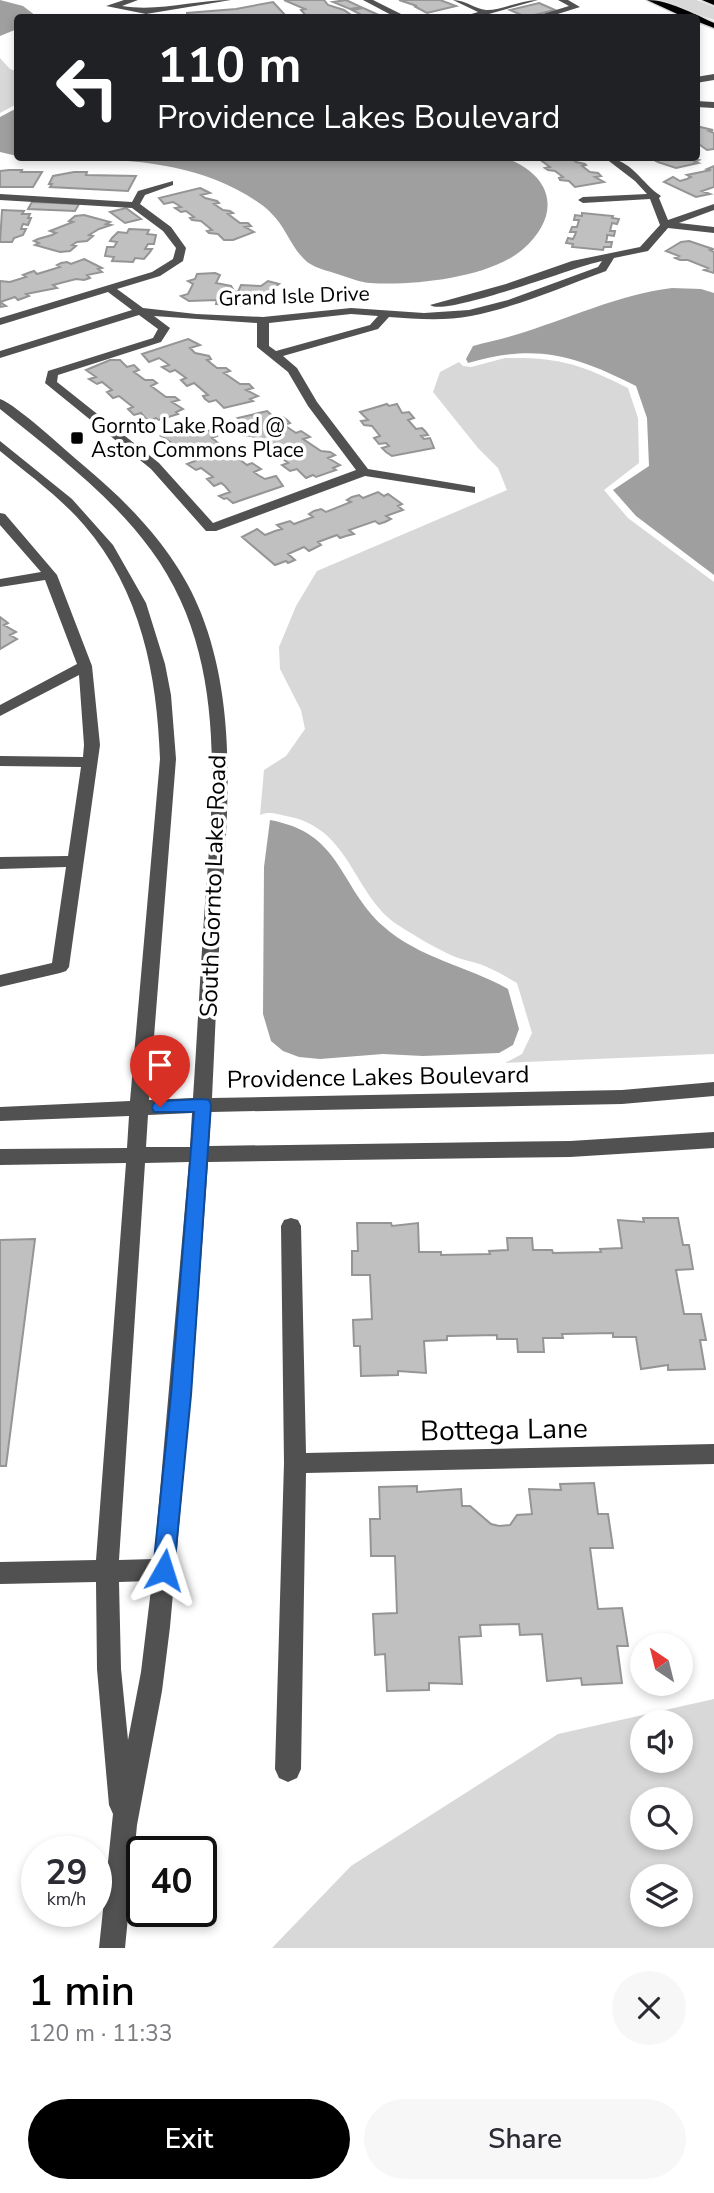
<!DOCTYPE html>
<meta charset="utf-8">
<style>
:root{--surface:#fff;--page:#f7f7f7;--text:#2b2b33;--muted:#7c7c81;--accent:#000}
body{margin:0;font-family:"Nunito Sans",sans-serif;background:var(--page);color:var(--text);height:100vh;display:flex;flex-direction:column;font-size:26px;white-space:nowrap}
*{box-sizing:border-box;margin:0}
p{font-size:23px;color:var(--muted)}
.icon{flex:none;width:38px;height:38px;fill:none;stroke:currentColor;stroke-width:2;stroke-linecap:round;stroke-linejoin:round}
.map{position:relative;height:1948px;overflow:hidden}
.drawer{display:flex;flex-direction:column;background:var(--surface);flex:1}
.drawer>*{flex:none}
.top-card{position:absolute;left:14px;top:14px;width:686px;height:147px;border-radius:7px;box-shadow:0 4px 10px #0003;background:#202124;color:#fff;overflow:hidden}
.needle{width:46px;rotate:325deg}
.fabs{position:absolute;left:630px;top:1633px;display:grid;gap:14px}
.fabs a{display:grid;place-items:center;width:63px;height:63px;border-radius:50%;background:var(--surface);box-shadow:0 4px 10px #0003;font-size:35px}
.speed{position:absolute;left:21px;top:1836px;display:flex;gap:14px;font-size:35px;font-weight:700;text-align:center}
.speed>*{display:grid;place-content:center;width:91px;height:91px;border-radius:50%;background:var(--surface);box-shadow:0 4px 10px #0003;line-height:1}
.speed small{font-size:18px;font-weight:400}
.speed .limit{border:4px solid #111;border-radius:10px;background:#fff;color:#111}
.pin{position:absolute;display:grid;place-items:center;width:60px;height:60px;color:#fff;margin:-72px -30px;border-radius:50% 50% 50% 0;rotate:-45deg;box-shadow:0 0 7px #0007}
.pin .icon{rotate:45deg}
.me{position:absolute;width:77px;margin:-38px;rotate:6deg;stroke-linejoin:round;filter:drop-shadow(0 0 5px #0008)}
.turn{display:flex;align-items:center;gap:24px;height:147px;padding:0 28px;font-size:32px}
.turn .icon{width:91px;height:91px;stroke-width:2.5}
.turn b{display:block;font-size:49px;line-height:60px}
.round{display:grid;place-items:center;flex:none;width:74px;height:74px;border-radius:37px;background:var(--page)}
.headline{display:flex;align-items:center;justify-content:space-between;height:119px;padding:0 28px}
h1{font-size:42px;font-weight:600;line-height:52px;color:var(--accent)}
.action{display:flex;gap:14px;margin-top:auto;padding:14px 28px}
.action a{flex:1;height:80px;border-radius:42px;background:var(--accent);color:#fff;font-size:28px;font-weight:600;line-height:80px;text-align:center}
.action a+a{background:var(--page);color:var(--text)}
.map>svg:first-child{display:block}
.green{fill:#d8d8d8;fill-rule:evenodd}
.water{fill:#9f9f9f}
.building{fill:#c0c0c0;stroke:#959595;stroke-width:2}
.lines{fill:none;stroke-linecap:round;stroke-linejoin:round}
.major-casing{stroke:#dbdbdb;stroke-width:3}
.minor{fill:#515151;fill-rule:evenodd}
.major{fill:#000;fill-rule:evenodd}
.route{fill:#1a73e8;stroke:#114b97;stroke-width:2}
.poi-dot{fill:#000;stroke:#fff;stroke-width:2.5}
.labels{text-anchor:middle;stroke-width:7;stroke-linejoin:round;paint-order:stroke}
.far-street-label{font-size:21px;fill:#000;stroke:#fff}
.far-poi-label{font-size:21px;fill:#000;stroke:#fff;text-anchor:start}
.street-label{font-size:24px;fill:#000;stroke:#fff}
.near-street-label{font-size:28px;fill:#000;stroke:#fff}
</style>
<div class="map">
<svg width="714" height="1948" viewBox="0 0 714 1948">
<rect width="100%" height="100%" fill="#fff"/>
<path class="green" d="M658 0H697L714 7V20Z
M0 58 10 69 18 72 17 104 0 113Z
M505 358C558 357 581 364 628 388L638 418 639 463 604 490 628 518 714 582V1054L505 1063 522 1054 532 1033 517 983C508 978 499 972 489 968 478 962 465 961 453 956 435 948 415 936 398 925 353 896 351 827 286 816 277 814 269 811 260 815L264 770 286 756 305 729 301 710 280 669 279 647 296 606 317 571 507 490 498 468 478 448 433 392 440 372 459 362 463 366 471 367Z
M714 1699V1948H272L351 1866 558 1734ZM642 1722H681V1760H642ZM642 1799H681V1838H642ZM642 1876H681V1914H642Z"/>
<path class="water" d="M0 0 23 6 36 16 18 18 17 29 0 36Z
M17 108V156L0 152V117Z
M76 158H506C554 176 562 216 522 250 489 278 412 286 370 283 358 282 345 276 334 273 325 270 312 267 305 260 291 247 285 226 271 213 265 206 253 199 245 194 194 164 134 160 76 158Z
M672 288 701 289 714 293V575L636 516 613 490 649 466 647 418 636 386C575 355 536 343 468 363L466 359 473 346C487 342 502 339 515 335 568 319 617 295 672 288Z
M270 820C342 833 338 885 383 926 418 958 468 966 508 989L519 1029 513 1045 499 1053 423 1056 383 1054 320 1059 299 1057 283 1051 271 1041 263 1014 264 867Z"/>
<path class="building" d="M284 0H324L328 5 344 10 354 17 308 18 301 10 305 9Z
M346 0 361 7 350 9 333 2Z
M399 0H440L456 6 427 13 414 6H417Z
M273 2 285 15 265 17 187 15V13L236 9Z
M539 3 555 10 526 17 510 10Z
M363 8 381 16 367 18 352 10Z
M696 126 713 130 709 131 714 133V149L707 150 696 142Z
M532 158H570L576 162 585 164 586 165 582 166 590 172 598 173 601 176 595 177 604 182 575 187 569 181 560 180 559 178 563 177 555 171 548 170 545 168 550 167 539 159Z
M654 158H693L699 160 695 162 698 163 676 168 658 162 656 161 659 160Z
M714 166V187L702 191 710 194 705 195 696 197 664 182 673 177 680 181 687 179 691 177 687 175 711 170 707 169Z
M9 170H22L21 172H42L33 187H0V171Z
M74 172H87L86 175 136 176 128 191 50 187 52 184H49L53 176Z
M200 188 210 193 201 195 205 198 217 201 219 203 214 204 223 210 230 211 233 213 228 214 240 223H248L251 226 245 227 254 232 233 240H224L218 234 209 233 207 231 212 230 201 221 192 220 190 218 194 217 186 211 181 212 175 208 181 207 178 205 173 202 164 204 159 198Z
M32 202 79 204 75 211 28 209Z
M126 208 141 219 125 223 110 212Z
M2 210 24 211 22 214H30L28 218H31L28 225 23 224 21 229H26L23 235 14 238 12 242H0Z
M582 213 613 216 612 218 619 219 617 224 612 223 610 231H615L614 236 607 235V238L606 242H612L611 247H604L603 250 572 247 573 244 566 243 568 238 573 239 575 235 576 232H570L572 227H577L579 220H574L575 215 582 216Z
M84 215 110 222 106 224 111 225 99 229 89 235 93 236 87 241 77 242 72 245 76 246 70 251 60 252 35 245 39 243 34 241 38 239 52 235 56 233 50 231 73 222 69 221 75 216Z
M129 229 149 230 147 234 156 235 154 244H148L145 249H152L150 252 144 259 135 258 133 262 112 261 114 257 105 256 107 247H114L117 242 110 241 112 238 118 232 127 233Z
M689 241 713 249 710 250 714 252V273L704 270 708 268 688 260H680L675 258 679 256 666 251 681 242Z
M84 259 102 268 98 269 102 272 87 275 90 278 84 280 76 279 53 285 57 288 26 294 29 296 18 300 15 297 0 302 6 306 0 307V281L10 282 26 277 23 275 28 273 34 271 37 274 60 267 57 265 61 263 67 262 71 264Z
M215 273 220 275 216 283 231 286 233 289 229 291 238 292 241 285 261 286 268 281 279 284 272 289 268 302 252 303 251 306 216 304 217 300 189 301 181 296 188 294 193 284 188 281 195 279 197 274Z
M188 339 200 345 190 348 195 353 209 356 211 359 207 360 217 368H226L230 371 224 373 240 384H249L253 388 246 390 258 396 250 399 253 401 224 408 216 400 209 402 205 399 203 396 208 395 194 383 187 386 181 380 186 378 175 370 170 372 162 367 169 365 165 362 159 358 149 362 142 354Z
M110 360H120L127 367 134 365 139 370 134 372 145 380H153L157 383 151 386 166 397H175L179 400 172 402 183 409 176 412 178 414 159 420 156 418 148 421 141 413 134 415 128 409 133 407 119 396 113 398 107 392 112 390 102 382 97 384 89 379 96 377 86 370Z
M387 404 389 406 397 404 402 413 409 412 414 418 408 420 416 429 422 428 425 431 428 435 421 436 424 439 430 438 434 448 392 456 386 452 382 448 389 446 386 443 379 444 374 438 380 436 372 426 364 425 361 421 368 420 360 412Z
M267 411 276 419 283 417 287 420 290 423 284 425 296 433 301 431 310 437 303 439 321 451 330 452 335 455 328 458 340 465 333 468 336 470 316 477 313 475 306 478 297 469 290 471 282 465 288 463 272 450 265 453 258 446 263 445 252 436 242 435 238 432 245 430 233 423 241 420 238 418Z
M186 424 188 426 196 424 204 432 211 430 217 436 212 438 223 447 227 450 234 448 240 454 235 456 247 465 252 463 261 469 254 472 258 475 265 479 276 476 283 486 233 503 227 498 224 499 219 496 230 492 225 486 221 483 214 486 207 479 213 477 201 468 196 470 187 464 195 461 178 449 173 451 165 445 172 443 161 436 169 433 166 431Z
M378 492 384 496 388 494 402 504 398 506 403 510 386 516 391 519 385 522 379 524 375 521 349 530 354 534 346 536 340 538 337 535 318 542 321 545 309 551 304 547 288 554 295 560 288 563 286 561 275 565 242 537 257 529 265 535 275 531 282 529 277 525 290 521 294 524 313 517 309 514 314 511 321 509 326 512 351 502 347 500 352 497 359 495 363 498Z
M0 617 8 623 4 625 16 632 10 635 17 639 0 649Z
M643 1218H678L683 1245H689L693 1269 676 1270 684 1314H701L706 1340H700L705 1369 668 1370V1365L641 1369 636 1337H613V1333L562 1334 563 1338H543L544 1352H518L517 1339H497V1335L447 1336V1340L424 1341 426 1373 398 1371V1375L361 1376 360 1346H354L353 1320 372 1319 370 1275H352V1251H358L357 1223H391L392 1226 418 1223 419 1252H441V1255L490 1254 489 1251 508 1250 507 1238H532L533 1250H552L553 1253 601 1252 600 1249 622 1248 618 1220 644 1222Z
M35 1239 6 1466H0V1240Z
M594 1483 598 1514H608L613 1548H590L598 1609 622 1608 628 1646H617L622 1683 582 1685 581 1678 547 1681 542 1634 520 1635 519 1624 480 1625 481 1636 459 1637 462 1684 429 1683V1690L387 1691 385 1654 375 1655 373 1614 397 1613 395 1556H371L370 1519H380L379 1487 417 1486V1492L461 1489 462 1506H470L491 1524 499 1526 510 1525 517 1515 532 1514 529 1489 561 1490 560 1484Z"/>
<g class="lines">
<defs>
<path id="major" d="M647 0C669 0 694 14 714 23V28L696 21V18H686Z
M702 0H714V5Z"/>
</defs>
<use href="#major" class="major-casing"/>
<path class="minor" d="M124 0H138L122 6C159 12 194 0 231 0L146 14 106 6Z
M363 0H373L409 18H397Z
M453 0C466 0 475 9 486 10 499 11 521 0 538 0L475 18H459L478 12Z
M558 0H568L580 7 545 18H530L569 6Z
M714 74V80L696 83V77Z
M696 101 714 102V108L696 107Z
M605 158C631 158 642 184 661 196L659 198 668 220 714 204V210L679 223 714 227V233L668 228 648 251 614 258 606 271C562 287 517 307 471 316 445 321 416 319 389 317L378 329 283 356 297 368 317 402 368 469 470 486 475 487V493L365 476 216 531H206L151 469 45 383 48 371 153 338 158 329 139 315 0 358V351L132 310 108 292 0 325V318L152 272 173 259 176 248 163 231 132 208 0 200V194L132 202 138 191 173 181V185L145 195 140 204 171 227 186 248 183 261 160 276 117 289 143 308 196 314 263 317 351 308 424 313 469 310 508 300 598 267 602 261C573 267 446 317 430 305L506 284 572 261 640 247 660 225 650 199 583 203 578 200 583 197 647 194 635 181ZM351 314 378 316 370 325 276 351 269 346V323ZM154 316 257 323V347L288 372 308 406 356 470 213 523 159 463 57 382 58 375 161 342 170 328Z
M0 399C17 405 66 451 83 465 131 505 178 554 201 613 239 710 227 816 221 917 217 977 215 1038 212 1098L622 1090 714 1082V1096L622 1104 211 1112 209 1146 570 1141 714 1132V1148L570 1157 208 1162 194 1359 170 1627 162 1691 137 1825 125 1948H99L113 1814 109 1805 97 1669 96 1582 0 1584V1562L96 1560 126 1163 0 1165V1149L127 1148 129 1116 0 1121V1107L130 1101 160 759C157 674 141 591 84 525 60 497 29 475 0 451V441L72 499 113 545 146 603 165 664 171 695 176 759 149 1100 193 1098C197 1038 200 978 204 918 213 794 230 657 151 550 110 494 53 452 0 409ZM192 1113 190 1147H146L148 1115ZM189 1162 154 1559 119 1560 145 1163ZM152 1581 141 1672 128 1740 121 1669 119 1582Z
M0 513 5 514 57 575 92 666 100 745 69 967 66 971 60 973 0 987V975L52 963 66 867 0 869V857L68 856 81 767 0 766V756L83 757 84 745 79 675 0 716V705L77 664 45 580 0 587V579L41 572 0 525Z
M291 1218 298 1220 301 1226 306 1453 714 1444V1464L306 1473 301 1769 297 1778 288 1782 279 1778 275 1769 284 1463 281 1226 284 1220Z"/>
<use href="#major" class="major"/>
</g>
<path class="route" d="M203 1099 209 1100 211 1105 191 1395 174 1570 171 1577 164 1580 156 1577 153 1570 171 1395 194 1112H154L152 1107 154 1103 160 1101Z"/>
<rect class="poi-dot" x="70" y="431" width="14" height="14" rx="3.5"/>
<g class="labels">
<g class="far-street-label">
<text transform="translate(294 296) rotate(-2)" y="7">Grand Isle Drive</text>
</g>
<g class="far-poi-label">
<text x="91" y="433">Gornto Lake Road @<tspan x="91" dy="24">Aston Commons Place</tspan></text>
</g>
<g class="street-label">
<text transform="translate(213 886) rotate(-88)" y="8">South Gornto Lake Road</text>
<text transform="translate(378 1077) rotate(-1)" y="8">Providence Lakes Boulevard</text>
</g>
<g class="near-street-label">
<text transform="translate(504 1429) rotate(-1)" y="10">Bottega Lane</text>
</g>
</g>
</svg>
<div class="fabs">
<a><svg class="needle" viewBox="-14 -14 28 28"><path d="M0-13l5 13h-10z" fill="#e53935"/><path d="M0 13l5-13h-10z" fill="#7c7c81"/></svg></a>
<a><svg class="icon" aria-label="sound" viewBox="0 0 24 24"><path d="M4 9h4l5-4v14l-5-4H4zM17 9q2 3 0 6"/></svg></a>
<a><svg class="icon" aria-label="search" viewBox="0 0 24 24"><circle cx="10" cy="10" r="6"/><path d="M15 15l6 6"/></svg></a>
<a><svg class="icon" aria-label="layers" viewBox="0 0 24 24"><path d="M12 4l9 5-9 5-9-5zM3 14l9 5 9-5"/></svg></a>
</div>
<div class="speed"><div>29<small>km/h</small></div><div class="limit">40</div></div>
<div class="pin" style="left:160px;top:1107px;background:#d93025"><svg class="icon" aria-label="arrive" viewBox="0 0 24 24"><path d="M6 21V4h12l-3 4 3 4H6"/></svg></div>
<svg class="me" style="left:164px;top:1570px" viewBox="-20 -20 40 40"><path d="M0-17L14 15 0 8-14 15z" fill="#1a73e8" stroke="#fff" stroke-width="4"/></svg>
<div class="top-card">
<div class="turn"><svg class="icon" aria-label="left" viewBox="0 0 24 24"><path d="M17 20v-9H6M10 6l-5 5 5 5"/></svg><div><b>110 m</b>Providence Lakes Boulevard</div></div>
</div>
</div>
<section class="drawer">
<div class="headline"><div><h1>1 min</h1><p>120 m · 11:33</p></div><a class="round"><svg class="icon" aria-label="close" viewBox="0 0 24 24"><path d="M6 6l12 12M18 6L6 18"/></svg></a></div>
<div class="action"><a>Exit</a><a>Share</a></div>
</section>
